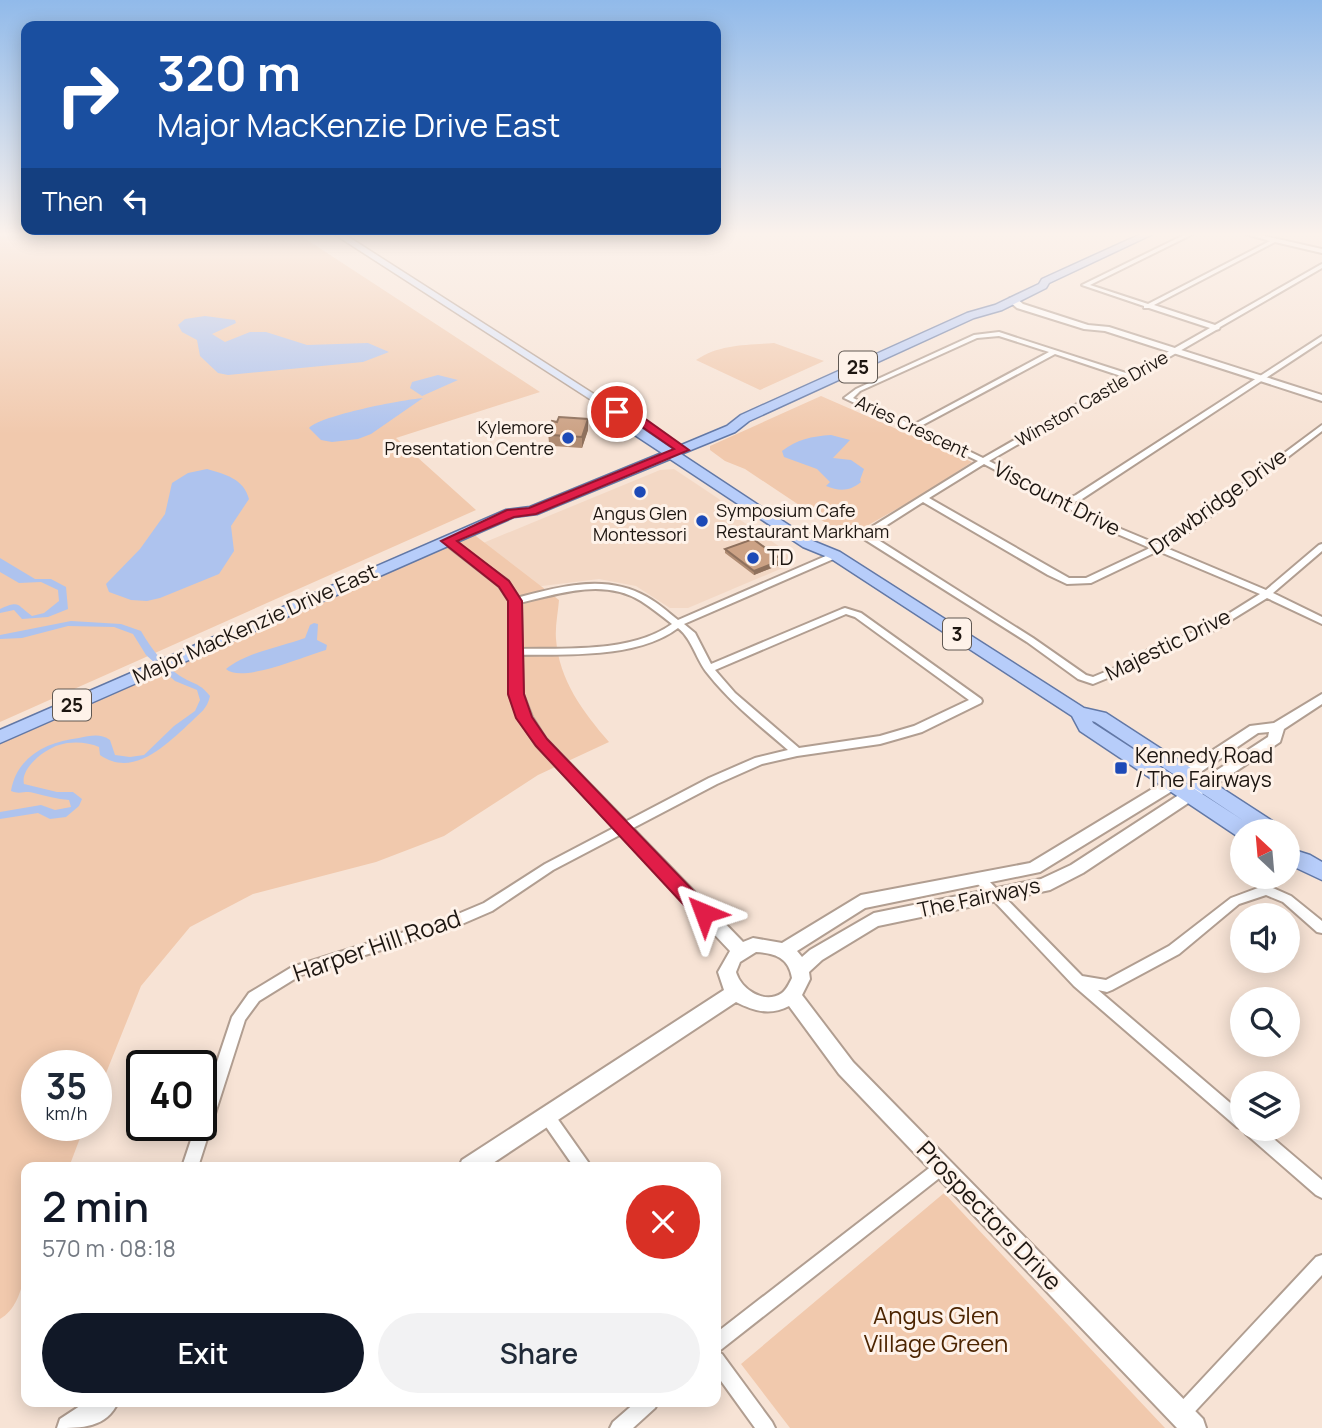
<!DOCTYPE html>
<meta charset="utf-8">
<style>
:root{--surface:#fff;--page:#f2f2f3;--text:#1f2937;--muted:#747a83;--accent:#111827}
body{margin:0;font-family:Manrope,sans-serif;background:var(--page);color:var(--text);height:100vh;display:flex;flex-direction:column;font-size:26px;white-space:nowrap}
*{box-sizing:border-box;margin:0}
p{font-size:23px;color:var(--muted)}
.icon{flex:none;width:38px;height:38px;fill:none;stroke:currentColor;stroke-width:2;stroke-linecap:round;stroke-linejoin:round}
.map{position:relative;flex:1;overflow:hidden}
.details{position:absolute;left:21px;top:1162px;width:700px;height:245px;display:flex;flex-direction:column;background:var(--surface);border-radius:14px;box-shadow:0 4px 18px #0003}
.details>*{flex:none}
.guide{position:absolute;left:21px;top:21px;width:700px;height:214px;border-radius:14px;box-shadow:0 4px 18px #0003;background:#1a4fa0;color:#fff;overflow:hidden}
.needle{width:46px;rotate:334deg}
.controls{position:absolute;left:1230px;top:819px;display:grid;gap:14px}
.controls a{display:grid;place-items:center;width:70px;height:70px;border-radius:50%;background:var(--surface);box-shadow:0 4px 18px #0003;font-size:35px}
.speed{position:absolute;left:21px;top:1050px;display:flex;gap:14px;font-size:35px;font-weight:700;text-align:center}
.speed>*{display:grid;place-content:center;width:91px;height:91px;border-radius:50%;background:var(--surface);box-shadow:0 4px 18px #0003;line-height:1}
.speed small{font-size:18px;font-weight:400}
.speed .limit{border:4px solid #111;border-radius:10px;background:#fff;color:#111}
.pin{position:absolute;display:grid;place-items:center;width:60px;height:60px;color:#fff;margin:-30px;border:4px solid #fff;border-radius:50%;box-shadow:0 2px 7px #0007}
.me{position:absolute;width:77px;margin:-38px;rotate:316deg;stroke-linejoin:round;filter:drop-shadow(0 0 5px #0008)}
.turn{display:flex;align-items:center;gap:24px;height:147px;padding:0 21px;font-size:32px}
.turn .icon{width:91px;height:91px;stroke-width:2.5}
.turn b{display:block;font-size:49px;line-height:60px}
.then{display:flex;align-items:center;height:66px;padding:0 21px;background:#0003;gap:14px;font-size:26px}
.round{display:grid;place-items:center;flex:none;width:74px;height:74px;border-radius:37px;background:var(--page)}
.summary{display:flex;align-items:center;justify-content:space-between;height:119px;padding:0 21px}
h1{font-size:42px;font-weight:600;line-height:52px;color:var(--accent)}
.cta{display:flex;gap:14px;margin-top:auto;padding:14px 21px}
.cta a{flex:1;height:80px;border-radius:42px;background:var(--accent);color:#fff;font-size:28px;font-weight:600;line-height:80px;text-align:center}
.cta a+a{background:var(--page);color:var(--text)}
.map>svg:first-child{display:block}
.built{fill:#f3d8c5}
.green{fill:#f1c9ad}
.water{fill:#aec3ee}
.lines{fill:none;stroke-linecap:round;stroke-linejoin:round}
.minor-casing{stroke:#b19e91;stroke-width:4}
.tertiary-casing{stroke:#b19e91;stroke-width:4}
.secondary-casing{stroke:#b19e91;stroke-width:3}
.primary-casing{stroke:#6278a6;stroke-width:3}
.minor{fill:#fff;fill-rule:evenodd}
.tertiary{fill:#fff;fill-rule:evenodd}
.secondary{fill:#dbe6fc;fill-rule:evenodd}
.primary{fill:#b7cdfa;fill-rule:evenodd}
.wall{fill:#af8b72}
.shaded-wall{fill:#8f715d}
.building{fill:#cca285;stroke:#8f715d;stroke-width:2}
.route{fill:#e11d48;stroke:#92132f;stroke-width:2}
.poi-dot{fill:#1d4ab7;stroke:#fef2e9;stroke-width:2.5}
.labels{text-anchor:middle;stroke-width:6;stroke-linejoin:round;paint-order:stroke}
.far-street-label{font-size:18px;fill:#1d1611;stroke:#fef2e9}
.far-poi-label{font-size:18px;fill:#1d1611;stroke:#fef2e9;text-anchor:end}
.shield{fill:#fef2e9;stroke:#605852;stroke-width:2}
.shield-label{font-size:19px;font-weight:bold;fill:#1d1611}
.street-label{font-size:21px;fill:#1d1611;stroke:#fef2e9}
.poi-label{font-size:21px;fill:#1d1611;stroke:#fef2e9;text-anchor:start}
.near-street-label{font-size:24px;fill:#1d1611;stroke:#fef2e9}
.near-park-label{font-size:24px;fill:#4c2400;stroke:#fef2e9}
</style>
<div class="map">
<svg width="1322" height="1428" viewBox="0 0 1322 1428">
<rect width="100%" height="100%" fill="#f7e3d5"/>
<path class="built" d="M674 469 719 499 730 513 789 553 792 564 688 608H670L636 586 599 579 534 587 483 543 660 470Z"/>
<path class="green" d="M0 234H298L540 392 396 438 476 510 0 722Z
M774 343 824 361 760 390 696 360C719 344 747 345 774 343Z
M821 396 972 462 920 496 847 537 745 469 725 461 710 450V446Z
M468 530 559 600C558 613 555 626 556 639 559 680 583 712 609 742L538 775 444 836 376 862 253 894 190 927 141 986 96 1098V1066H37V1125H85L69 1167H26C26 1206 38 1298 0 1319V732Z
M944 1193 1165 1428H790L741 1364Z"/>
<path class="water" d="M205 316 235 320 236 323 212 334 225 342 250 332H266L307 345 368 343 389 352 363 362 228 375 218 373 200 356 197 340 182 332 178 325 185 319Z
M438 375 458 380 422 396 410 388 412 382Z
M423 398 371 434 358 439 332 442 321 440 309 428C322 415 401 400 423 398Z
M831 435 850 440 833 458 851 460 864 469 860 480 861 482C849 492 839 491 826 486L830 482 817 469 784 457 782 451C796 440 812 436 831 435Z
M207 469C225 474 244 479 249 499L231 526 234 551 219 574 160 598 147 601 131 600 109 592 106 584 140 549 165 514 172 483 188 473Z
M0 558 35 579H51L66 587 68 609 48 617 22 619 14 610 0 613V609C21 600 16 605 32 616L44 613 59 601 58 590 41 582 19 583 0 572Z
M71 621 121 624 141 631C152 650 167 670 187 680 198 685 202 686 210 696 207 709 201 712 191 722 168 743 134 779 100 755L99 747C88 742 71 741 59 745 45 749 20 768 24 784L57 792H73L82 799 79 806 66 817 50 819 38 813 0 819V812L41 805 55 810 71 807 69 800C57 799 46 796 34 793 26 790 20 795 11 791 17 756 47 742 79 738 90 736 100 733 110 740L115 755 130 757 144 755 174 726 195 711 200 700 197 690 175 681 146 655 133 634 114 627 68 626 22 638 0 639V635Z
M314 623 318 624 317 640 327 645 326 650C307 655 242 684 226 669 247 652 281 647 305 638L310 625Z"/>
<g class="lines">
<defs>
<path id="minor" d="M1186 234H1193L1090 285 1148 304 1270 241 1246 234H1256L1322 249V253L1275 242 1154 305 1215 325 1320 265 1322 264V268L1220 327 1219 329 1216 330 989 461 1065 500 1076 495 1322 336V341L1082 499 1071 503 1121 529 1157 544 1192 522 1322 425V431L1198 526 1164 547 1266 590 1319 545 1322 544V551L1273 593 1322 617V624L1267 598 1215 630 1154 654 1132 668 1093 684 1078 679 1027 642 864 539 863 537 870 528 978 461 844 398 856 389 974 335 999 332 1129 374 1210 328 1149 308H1144V306L1082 285ZM999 336 1049 352 913 425 853 398 860 391 977 338ZM1055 354 1124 377 983 458 919 427ZM984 464 1115 533 1150 548 1086 578H1069L929 498ZM923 502 1048 575 1067 584 1091 583 1158 551 1260 594 1209 626 1148 650 1124 664 1093 677 1086 675 1033 638 872 536 876 532Z
M835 552 839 555 838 557 684 624 695 633 711 664 842 609 845 608 861 613 981 699 982 701 981 703 922 732 880 744 797 756 762 764 717 784 553 870 492 911 455 927 301 975 259 1001 245 1020 198 1167H182L196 1125H201V1110L232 1017 249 993 292 967 446 919 484 903 545 864 709 778 755 758 788 750C760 726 731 703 708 674 696 660 693 640 678 628 637 659 566 654 517 655L512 652 517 649C564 648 632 653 672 624 662 616 652 608 641 601 602 577 556 595 515 604L510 601 512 599C556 588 604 572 647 597 658 603 668 612 678 620ZM846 614 855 617 969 700 914 726 880 736 799 748 735 693 715 670Z
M981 875 985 877 1082 976 1106 980 1169 946 1231 898 1266 885 1291 896 1322 921V933L1317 932 1283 902 1266 895 1239 904 1179 954 1112 990 1107 992 1098 990 1242 1113 1243 1129 1237 1127 1074 986 977 883 975 880 977 877Z
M547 1109 552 1111 588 1162 591 1167H574L542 1121 540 1116 542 1111Z
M1243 1129H1262L1322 1180V1198L1316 1195 1246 1134Z
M942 1160 947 1162 950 1167 947 1172 718 1352 722 1354 772 1422 775 1428H755L716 1374V1333L937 1162Z
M1322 1255V1275L1187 1420 1181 1423 1175 1420 1172 1414 1175 1408 1316 1257Z
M636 1402H658L655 1408 633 1428H610L613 1422Z"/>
<path id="tertiary" d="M1010 298H1016L1023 304 1088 325 1109 327 1322 395V401L1105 331 1084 329 1017 308 1010 302Z
M448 538 508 581 521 601 523 694 532 717 546 739 743 942 753 938 782 943 861 895 1030 863 1167 780 1250 726 1274 723 1322 694V704L1284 729 1280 742 1083 873 1050 890 878 926 822 960 809 972 810 979 802 995 853 1062 1203 1419 1206 1428H1177L839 1074 789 1006C770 1016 754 1011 736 1002L487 1167H459L462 1160 724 990 718 972 730 951 536 745 518 718 509 694V601L499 586 444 543 442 541ZM1269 732 1268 737 1071 865 1041 879 874 913 810 950 802 957 797 951 865 908 1040 872 1177 788 1258 733ZM756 952C775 953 789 958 792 978 789 984 787 989 782 993 764 1005 741 989 736 972L740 962Z
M86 1402H118C107 1428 81 1428 57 1428L60 1419Z"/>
<path id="secondary" d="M334 234H344L622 412 613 414Z"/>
<path id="primary" d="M1141 234H1153L1049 283 1046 288 1002 310 974 318 749 421 735 432 681 454 813 541 840 552 1084 708 1106 713 1280 826 1283 831H1259L1251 826 1254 831H1242V838L1237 836 1080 731 1072 716 830 558 803 547 670 459 537 514 514 517 0 743V730L506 510 530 507 662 453 615 422 611 412 613 409H621L625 417 672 449 727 426 741 415 967 313 995 305 1039 284 1042 279ZM1092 721 1095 722 1244 821 1093 723Z
M1288 848 1310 855 1322 862V880L1288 864Z"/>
</defs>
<use href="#minor" class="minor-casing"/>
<use href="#tertiary" class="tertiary-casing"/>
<use href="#secondary" class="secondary-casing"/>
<use href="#primary" class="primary-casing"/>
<use href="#minor" class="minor"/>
<use href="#tertiary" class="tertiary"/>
<use href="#secondary" class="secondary"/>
<use href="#primary" class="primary"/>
</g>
<path class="wall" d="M557 422 588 430 582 448 553 446V443H549L548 432Z
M725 549 782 560V564L754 575 725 553Z"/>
<path class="shaded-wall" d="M588 419V430L582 448V437Z
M782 560V564L754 575V571Z"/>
<path class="building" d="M559 417 588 419 582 437 552 435 553 433 548 432 552 421 557 422Z
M753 539 782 560 754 571 725 549Z"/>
<linearGradient id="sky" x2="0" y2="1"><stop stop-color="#91baea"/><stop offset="0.54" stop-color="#fbf2ec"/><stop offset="1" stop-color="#fbf2ec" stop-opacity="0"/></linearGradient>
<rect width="1322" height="434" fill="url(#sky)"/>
<path class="route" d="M617 409 637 413 689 450 536 514 514 517 457 541 509 581 522 601 524 694 532 717 547 739 710 908 713 913 710 919 704 921 697 919 536 746 516 718 508 694V601L499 587 441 541 507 510 529 508 674 449 629 418 613 414 611 412Z"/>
<g class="poi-dot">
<circle cx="568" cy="438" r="7"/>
<circle cx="640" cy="492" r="7"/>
<circle cx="702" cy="521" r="7"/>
<circle cx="753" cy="558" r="7"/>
<rect x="1114" y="761" width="14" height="14" rx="3.5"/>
</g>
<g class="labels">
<g class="far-street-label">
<text transform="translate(1092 399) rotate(-30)" y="6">Winston Castle Drive</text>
<text transform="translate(912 427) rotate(25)" y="6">Aries Crescent</text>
</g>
<g class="far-poi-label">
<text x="554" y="434">Kylemore<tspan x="554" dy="21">Presentation Centre</tspan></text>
<text x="716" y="517" text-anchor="start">Symposium Cafe<tspan x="716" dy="21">Restaurant Markham</tspan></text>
<text x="640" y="520" text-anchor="middle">Angus Glen<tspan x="640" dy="21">Montessori</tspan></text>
</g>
<g class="shield">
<rect x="839" y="351.5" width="38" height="31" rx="5"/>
<rect x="943" y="618.5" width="28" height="31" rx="5"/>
<rect x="53" y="689.5" width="38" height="31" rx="5"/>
</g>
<g class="shield-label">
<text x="858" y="374">25</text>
<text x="957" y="641">3</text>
<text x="72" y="712">25</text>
</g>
<g class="street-label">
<text transform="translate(1057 499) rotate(27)" y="7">Viscount Drive</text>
<text transform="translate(1218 502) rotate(-36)" y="7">Drawbridge Drive</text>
<text transform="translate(255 624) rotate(-24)" y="7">Major MacKenzie Drive East</text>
<text transform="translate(1168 645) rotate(-26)" y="7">Majestic Drive</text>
<text transform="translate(979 898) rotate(-12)" y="7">The Fairways</text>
</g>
<g class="poi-label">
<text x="767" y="565">TD</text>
<text x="1135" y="763">Kennedy Road<tspan x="1135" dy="24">/ The Fairways</tspan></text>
</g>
<g class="near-street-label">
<text transform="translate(377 946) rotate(-19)" y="8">Harper Hill Road</text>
<text transform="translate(989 1216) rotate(46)" y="8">Prospectors Drive</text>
</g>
<g class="near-park-label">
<text x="936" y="1324">Angus Glen<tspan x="936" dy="28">Village Green</tspan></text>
</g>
</g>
</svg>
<div class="controls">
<a><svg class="needle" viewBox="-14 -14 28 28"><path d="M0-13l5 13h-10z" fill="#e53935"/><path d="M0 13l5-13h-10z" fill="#747a83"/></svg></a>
<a><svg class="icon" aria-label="sound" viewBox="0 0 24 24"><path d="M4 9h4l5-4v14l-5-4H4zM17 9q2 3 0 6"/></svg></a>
<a><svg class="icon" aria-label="search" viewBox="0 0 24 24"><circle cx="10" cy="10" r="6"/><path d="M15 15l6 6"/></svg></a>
<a><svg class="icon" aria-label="layers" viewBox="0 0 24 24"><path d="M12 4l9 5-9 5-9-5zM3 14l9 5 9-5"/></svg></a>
</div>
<div class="speed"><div>35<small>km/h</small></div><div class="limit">40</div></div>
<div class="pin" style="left:617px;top:412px;background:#d93025"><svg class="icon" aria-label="arrive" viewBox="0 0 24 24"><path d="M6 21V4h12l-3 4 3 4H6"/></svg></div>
<svg class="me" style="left:704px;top:913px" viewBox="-20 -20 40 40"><path d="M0-17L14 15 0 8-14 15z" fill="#e11d48" stroke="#fff" stroke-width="4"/></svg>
<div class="guide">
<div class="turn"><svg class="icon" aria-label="right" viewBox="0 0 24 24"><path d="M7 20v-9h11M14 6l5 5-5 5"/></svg><div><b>320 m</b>Major MacKenzie Drive East</div></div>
<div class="then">Then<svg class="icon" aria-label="left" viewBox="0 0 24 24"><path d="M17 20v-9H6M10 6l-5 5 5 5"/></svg></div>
</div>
<section class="details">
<div class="summary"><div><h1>2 min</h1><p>570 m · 08:18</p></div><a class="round" style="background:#d93025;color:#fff"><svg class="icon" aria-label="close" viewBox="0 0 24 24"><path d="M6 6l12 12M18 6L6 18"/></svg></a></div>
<div class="cta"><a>Exit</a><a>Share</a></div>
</section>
</div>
